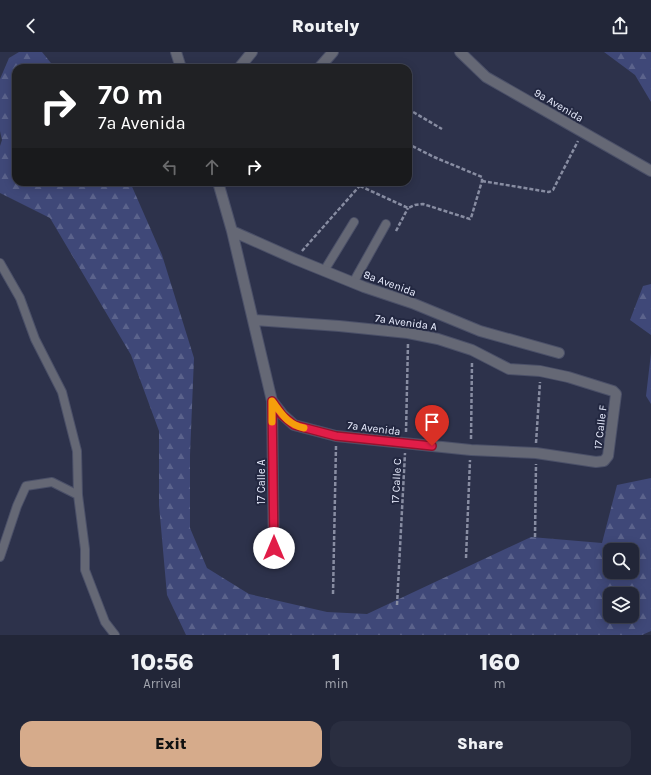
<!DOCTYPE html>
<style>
:root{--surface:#222638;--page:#2a2e40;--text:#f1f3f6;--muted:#a2a5ae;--line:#3f4353;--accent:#d6ab8b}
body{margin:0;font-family:Karla,sans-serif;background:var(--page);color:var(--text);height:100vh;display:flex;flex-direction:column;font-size:15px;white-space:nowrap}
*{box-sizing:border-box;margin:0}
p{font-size:13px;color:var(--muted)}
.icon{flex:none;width:22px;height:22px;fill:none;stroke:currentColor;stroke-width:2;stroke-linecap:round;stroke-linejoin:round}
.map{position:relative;height:583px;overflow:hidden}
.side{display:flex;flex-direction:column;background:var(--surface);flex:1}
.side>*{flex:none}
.guide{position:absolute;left:12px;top:12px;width:400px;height:122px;border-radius:12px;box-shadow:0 2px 10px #0003,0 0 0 1px var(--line);background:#202124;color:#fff;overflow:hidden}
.fabs{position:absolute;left:603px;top:491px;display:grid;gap:8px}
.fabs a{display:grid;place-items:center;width:36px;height:36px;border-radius:8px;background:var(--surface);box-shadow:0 2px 10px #0003,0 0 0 1px var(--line);font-size:20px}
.pin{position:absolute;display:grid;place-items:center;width:34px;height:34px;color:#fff;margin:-41px -17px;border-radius:50% 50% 50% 0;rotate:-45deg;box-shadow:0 0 4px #0007}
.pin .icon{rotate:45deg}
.me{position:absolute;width:44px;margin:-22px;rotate:0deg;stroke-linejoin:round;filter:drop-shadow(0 0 3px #0008)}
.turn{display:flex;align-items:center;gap:14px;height:84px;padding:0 20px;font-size:18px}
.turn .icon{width:52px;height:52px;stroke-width:2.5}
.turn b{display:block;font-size:28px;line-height:34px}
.lanes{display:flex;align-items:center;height:38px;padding:0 20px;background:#0003;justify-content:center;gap:20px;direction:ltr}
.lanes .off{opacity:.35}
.eta{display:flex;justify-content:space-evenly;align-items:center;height:68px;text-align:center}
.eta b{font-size:24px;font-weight:800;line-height:28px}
.action{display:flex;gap:8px;margin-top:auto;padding:8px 20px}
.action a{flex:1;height:46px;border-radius:12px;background:var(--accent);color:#111;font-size:16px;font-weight:800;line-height:46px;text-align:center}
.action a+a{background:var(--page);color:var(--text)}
header{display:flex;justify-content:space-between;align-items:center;height:52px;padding:0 20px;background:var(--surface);font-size:18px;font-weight:800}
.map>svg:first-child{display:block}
.forest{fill:url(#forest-firs);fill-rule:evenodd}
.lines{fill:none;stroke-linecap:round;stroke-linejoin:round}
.service-casing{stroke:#4b5068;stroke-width:10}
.minor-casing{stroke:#4b5068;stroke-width:12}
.path{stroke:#888da2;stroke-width:2.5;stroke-dasharray:4 2;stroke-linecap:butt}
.service{stroke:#656875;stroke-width:8}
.minor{stroke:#656875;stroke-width:10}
.route-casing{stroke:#92132f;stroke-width:10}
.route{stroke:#e11d48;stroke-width:7}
.slow{stroke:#f59e0b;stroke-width:7}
.labels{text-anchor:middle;stroke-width:4;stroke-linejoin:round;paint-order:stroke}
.street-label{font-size:11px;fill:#eaeeff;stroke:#232841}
</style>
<header><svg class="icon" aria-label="back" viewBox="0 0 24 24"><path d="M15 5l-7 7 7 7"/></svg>Routely<svg class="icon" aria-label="share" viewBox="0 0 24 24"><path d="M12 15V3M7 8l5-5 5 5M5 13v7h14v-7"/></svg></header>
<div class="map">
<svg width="651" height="583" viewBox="0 0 651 583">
<defs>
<pattern id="forest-firs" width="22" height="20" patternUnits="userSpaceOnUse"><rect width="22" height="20" fill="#3f4878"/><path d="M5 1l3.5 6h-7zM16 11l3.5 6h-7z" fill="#5b638c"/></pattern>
</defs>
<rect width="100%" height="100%" fill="#2d324b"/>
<path class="forest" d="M19 0H42L55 16H16V130H130L162 203 194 306 190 403V476L207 516 249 542 327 560 367 562 531 485 602 491 617 433 651 426V579L642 583H186L167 543 159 453V379L131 303 50 166 0 141V94L2 88 0 79V27L9 6ZM610 498H632V520H610ZM610 542H632V564H610Z
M604 0H651V50L635 23Z
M651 232V283L630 268 643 234Z
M651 301V352L646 344Z"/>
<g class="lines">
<defs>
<path id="service" d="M0 211 20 246 35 287 62 340 77 399 78 443
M324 219 354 170
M353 231 386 172
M0 505 17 454 26 434 52 430 78 443 85 497V518L105 570 115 583"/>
<path id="minor" d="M176 0 181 16
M460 0 486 25 651 119
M239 16 252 0
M319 16 333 0
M218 130 232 179 272 349 274 510
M232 179 295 207 364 235 412 251 480 279 559 301
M254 268 339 274 408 281 438 287 472 298 509 317 540 319 568 325 613 339 616 342 608 404 604 409 596 410 536 401 471 398 336 384 294 373 283 363 272 349"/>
</defs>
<use href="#service" class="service-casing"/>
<use href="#minor" class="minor-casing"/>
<path class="path" d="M408 57 442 77
M482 129 549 140 553 138 555 134 578 89
M360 134 408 156 415 153 423 152 470 167 471 166 482 129V125L434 105 408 92
M396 179 408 156
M302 199 363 130
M406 380 408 291
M471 387 472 310
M536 391 540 330
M535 485 536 412
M466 506 470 408
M333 542 336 394
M397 553 405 401"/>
<use href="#service" class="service"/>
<use href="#minor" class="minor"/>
</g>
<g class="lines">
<defs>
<path id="route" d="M274 496 272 349 282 363 294 373 336 384 432 394"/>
</defs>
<use href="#route" class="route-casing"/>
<use href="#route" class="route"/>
<path class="slow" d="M272 370V349C282 362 287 372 304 376"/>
</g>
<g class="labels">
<g class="street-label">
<text transform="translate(559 53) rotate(30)" y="4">9a Avenida</text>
<text transform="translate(390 231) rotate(20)" y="4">8a Avenida</text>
<text transform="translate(406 270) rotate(8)" y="4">7a Avenida A</text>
<text transform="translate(600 375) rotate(-83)" y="4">17 Calle F</text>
<text transform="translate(374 376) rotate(7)" y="4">7a Avenida</text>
<text transform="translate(396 429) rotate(-87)" y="4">17 Calle C</text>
<text transform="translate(261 430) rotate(-90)" y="4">17 Calle A</text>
</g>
</g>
</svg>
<div class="fabs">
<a><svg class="icon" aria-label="search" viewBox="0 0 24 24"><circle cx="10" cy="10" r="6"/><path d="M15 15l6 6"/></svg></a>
<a><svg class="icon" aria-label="layers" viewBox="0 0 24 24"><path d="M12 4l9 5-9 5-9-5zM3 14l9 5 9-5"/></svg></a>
</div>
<div class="pin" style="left:432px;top:394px;background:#d93025"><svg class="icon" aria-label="arrive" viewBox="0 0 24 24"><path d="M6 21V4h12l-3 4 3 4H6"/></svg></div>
<svg class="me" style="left:274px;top:496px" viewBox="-20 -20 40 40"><circle r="19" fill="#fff"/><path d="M0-13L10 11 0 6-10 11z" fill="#e11d48"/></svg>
<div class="guide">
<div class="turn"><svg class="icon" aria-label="right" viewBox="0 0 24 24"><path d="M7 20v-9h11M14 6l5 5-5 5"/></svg><div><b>70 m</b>7a Avenida</div></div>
<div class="lanes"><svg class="icon off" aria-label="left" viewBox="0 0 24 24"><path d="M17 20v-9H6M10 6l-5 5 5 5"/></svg><svg class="icon off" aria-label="ahead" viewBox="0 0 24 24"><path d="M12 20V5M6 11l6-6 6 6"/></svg><svg class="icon" aria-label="right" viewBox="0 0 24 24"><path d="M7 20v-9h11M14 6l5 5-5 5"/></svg></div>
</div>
</div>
<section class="side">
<div class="eta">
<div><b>10:56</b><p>Arrival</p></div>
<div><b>1</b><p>min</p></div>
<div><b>160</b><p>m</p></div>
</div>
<div class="action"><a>Exit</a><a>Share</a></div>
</section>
